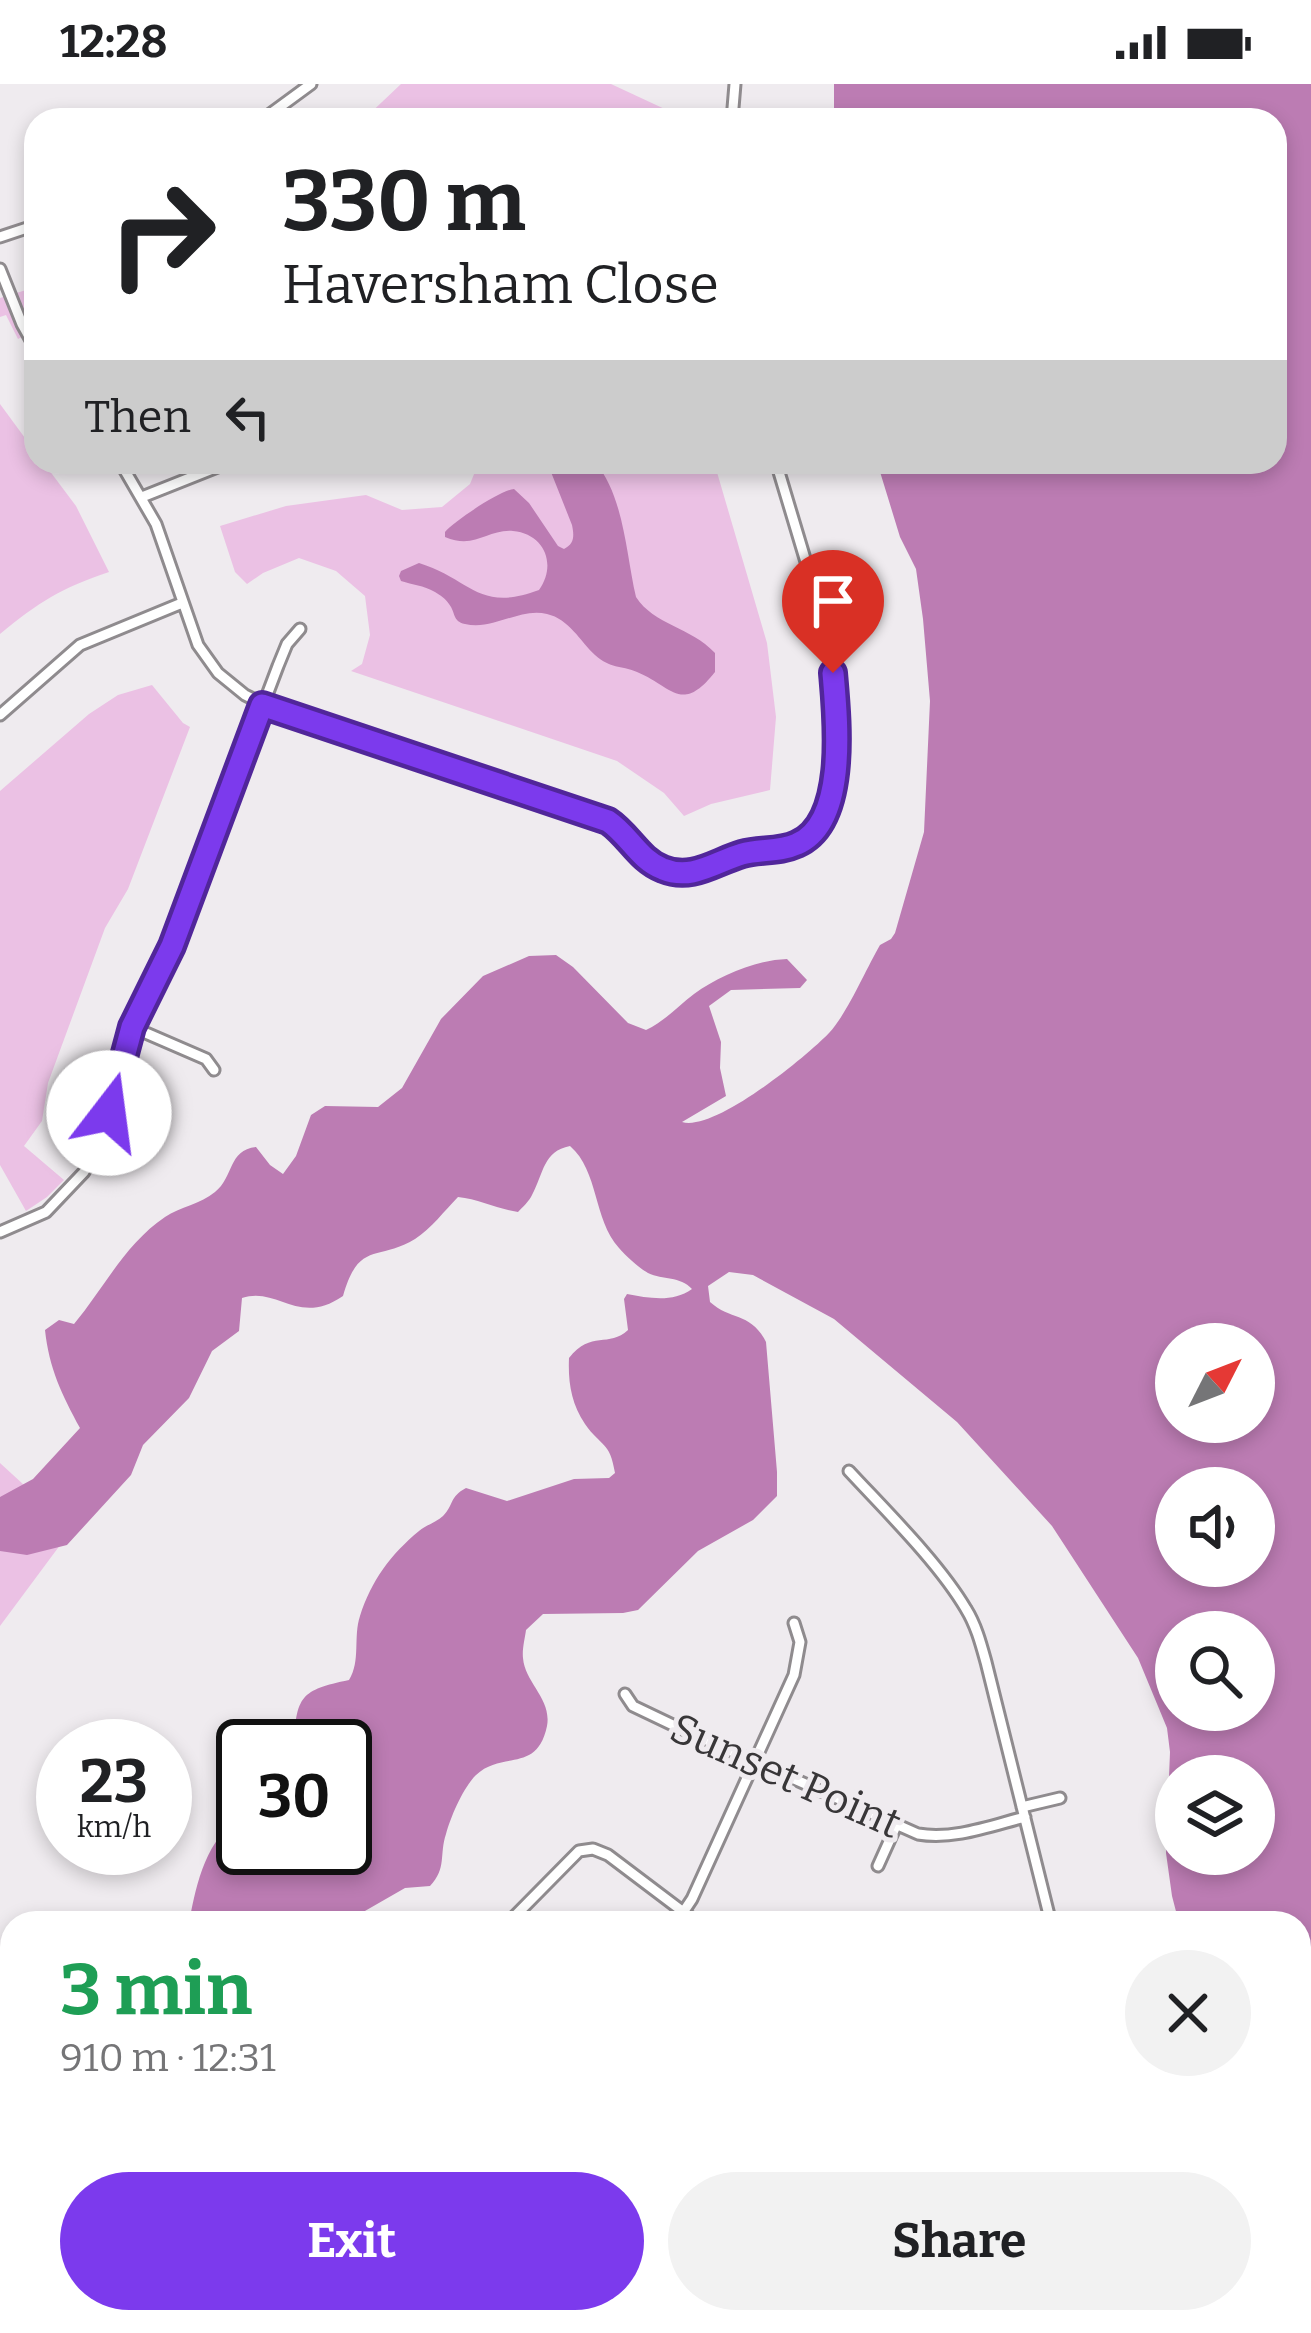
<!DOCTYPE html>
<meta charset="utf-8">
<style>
:root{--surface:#fff;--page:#f2f2f2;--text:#202124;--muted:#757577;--accent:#7c3aed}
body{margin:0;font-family:Bitter,serif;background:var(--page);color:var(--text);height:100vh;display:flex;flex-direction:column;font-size:45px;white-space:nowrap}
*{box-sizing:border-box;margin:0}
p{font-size:39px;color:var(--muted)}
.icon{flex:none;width:66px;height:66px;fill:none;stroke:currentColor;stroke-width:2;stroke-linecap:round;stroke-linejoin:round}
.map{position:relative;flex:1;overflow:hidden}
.details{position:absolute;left:0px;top:1827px;width:1311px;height:423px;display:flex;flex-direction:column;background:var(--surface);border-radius:36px 36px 0 0;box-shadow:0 6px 18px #0003}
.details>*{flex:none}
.banner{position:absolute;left:24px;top:24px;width:1263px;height:366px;border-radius:36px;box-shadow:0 6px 18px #0003;background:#fff;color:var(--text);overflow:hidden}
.needle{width:78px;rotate:48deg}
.fabs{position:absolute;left:1155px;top:1239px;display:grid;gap:24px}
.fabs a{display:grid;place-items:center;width:120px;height:120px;border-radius:50%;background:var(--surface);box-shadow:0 6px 18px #0003;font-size:60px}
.speed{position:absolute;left:36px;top:1635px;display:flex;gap:24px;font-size:60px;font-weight:700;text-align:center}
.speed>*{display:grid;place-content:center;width:156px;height:156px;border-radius:50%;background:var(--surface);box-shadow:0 6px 18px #0003;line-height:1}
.speed small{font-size:30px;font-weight:400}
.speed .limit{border:6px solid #111;border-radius:18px;background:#fff;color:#111}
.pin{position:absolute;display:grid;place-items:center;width:102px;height:102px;color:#fff;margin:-123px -51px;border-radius:50% 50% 50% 0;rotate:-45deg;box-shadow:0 0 12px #0007}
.pin .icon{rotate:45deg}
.me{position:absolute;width:132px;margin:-66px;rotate:15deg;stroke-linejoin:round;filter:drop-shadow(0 0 9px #0008)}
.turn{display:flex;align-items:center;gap:42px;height:252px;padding:0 60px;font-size:54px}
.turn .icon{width:156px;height:156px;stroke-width:2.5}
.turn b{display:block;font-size:84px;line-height:102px}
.then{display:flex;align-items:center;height:114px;padding:0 60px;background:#0003;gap:24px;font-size:45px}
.round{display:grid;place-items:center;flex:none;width:126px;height:126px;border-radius:63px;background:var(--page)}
.headline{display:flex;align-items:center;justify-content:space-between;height:204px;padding:0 60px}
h1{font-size:72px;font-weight:700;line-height:90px;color:#1e9e55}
.button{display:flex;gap:24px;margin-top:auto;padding:24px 60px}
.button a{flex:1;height:138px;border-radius:72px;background:var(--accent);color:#fff;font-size:48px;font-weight:700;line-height:138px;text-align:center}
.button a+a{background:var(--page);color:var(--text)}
.status{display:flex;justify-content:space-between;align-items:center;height:84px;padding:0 60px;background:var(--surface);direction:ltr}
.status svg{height:33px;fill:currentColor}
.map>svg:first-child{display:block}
.green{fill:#ebc1e4}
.water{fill:#bc7cb3;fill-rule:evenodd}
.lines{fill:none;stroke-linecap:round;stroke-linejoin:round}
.street-casing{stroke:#8f8b8e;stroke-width:15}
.street{stroke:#fff;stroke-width:9}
.route-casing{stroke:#51269a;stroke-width:30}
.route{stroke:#7c3aed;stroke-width:21}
.labels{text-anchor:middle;stroke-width:10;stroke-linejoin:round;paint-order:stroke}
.street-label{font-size:42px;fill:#383638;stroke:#efebef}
</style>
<div class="status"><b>12:28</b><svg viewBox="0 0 49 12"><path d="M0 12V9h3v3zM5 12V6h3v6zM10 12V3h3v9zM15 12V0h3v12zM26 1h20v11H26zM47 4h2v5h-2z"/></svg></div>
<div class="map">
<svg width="1311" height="2249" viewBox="0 0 1311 2249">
<rect width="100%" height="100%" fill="#efebef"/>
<path class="green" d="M401 0H611L669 27 673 36H363Z
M36 203V246L18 255 6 231 0 233V214Z
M0 320 36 369V378H43L76 422 109 488C61 504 39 518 0 550Z
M479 378H714L767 559 776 633 770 706 711 720 684 732 664 709 617 677 351 587 362 580 370 551 365 512 336 487 299 474 263 489 247 500 235 488 220 442 286 422 366 411 402 426 442 423 470 400Z
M152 601 183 639 190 643 128 805 105 844 48 999 42 1037 24 1062 64 1096 47 1113 26 1127 0 1081V707L89 630 118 611Z
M0 1379 72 1445 0 1542Z"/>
<path class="water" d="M834 0H1311V2196L1299 2175V1839H1179L1172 1812 1166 1769 1170 1668 1167 1644 1138 1574 1052 1442 957 1338 834 1235 753 1191 729 1188 708 1202 710 1218C731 1237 751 1228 766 1258L777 1388V1412L753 1436 698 1467 638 1526 623 1529 543 1530 526 1546C525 1554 522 1565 523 1574 525 1599 552 1615 547 1642 537 1690 502 1666 476 1691 463 1704 451 1732 446 1750 439 1771 447 1784 430 1802L405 1804 344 1839H189C197 1796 206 1756 243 1730V1764H345V1662H294C296 1612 301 1606 349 1596 361 1577 353 1553 360 1532 371 1497 391 1470 419 1447 426 1441 437 1438 443 1432 454 1421 449 1413 466 1404L507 1417 574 1395 609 1394 615 1389C610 1357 601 1363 585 1340 571 1319 568 1298 569 1274 591 1246 609 1264 628 1246L624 1215 627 1210C649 1214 672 1219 692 1205 680 1192 663 1196 648 1189 639 1184 626 1172 619 1164 593 1135 599 1087 570 1062 543 1067 544 1089 532 1111 530 1116 522 1124 518 1128 497 1125 479 1115 458 1113 445 1126 431 1145 415 1155 377 1178 359 1156 343 1212 298 1243 278 1202 242 1214L239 1247 212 1267 189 1314 143 1361 131 1391 67 1461 27 1471 0 1467V1413L33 1395 80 1344C62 1311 49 1284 45 1246L59 1236 74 1240C104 1204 125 1160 165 1133 180 1123 201 1120 215 1108 234 1093 228 1066 256 1063L270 1081 283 1090 296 1072 311 1031 325 1022 378 1023 402 1004 441 935 483 892 529 872 556 871 573 883 628 939 646 946C665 937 677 923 694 910 719 892 756 876 787 875L807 896 800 904 731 906 709 922 721 958 720 984 726 1012 682 1038C714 1048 805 974 829 949 847 930 866 885 880 861L891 855 895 849 924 748 930 617 923 535 916 485 900 453 877 378H1275V36H834ZM1176 1260H1254V1338H1176ZM1176 1404H1254V1482H1176ZM1176 1548H1254V1626H1176ZM1176 1692H1254V1770H1176Z
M547 378H595C624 412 626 470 636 513 654 541 691 543 715 569V588C681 631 672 602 637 588 620 581 611 585 595 571 580 557 569 535 547 530 520 523 493 547 465 540 452 537 456 529 449 520 446 515 440 511 435 508 423 501 413 501 401 497L399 492 401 487 419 479C471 495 478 529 539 506 557 481 545 450 513 447 487 445 475 466 445 453V448C454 437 501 406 514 405L529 419 558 462 564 465C575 460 574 451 572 441Z
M12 2104V2238H49L58 2249H27L19 2241 0 2240V2134Z"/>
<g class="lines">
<defs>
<path id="street" d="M262 36 311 0
M732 36 735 0
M0 153 36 141
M0 185 22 240 36 265
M120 378 156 440 198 561 218 589 245 611 281 629 403 667 608 737 655 782 665 787 687 790 704 786 740 771 798 760 821 741 830 722 836 649 833 589 821 528 776 378
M142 413 230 378
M0 631 80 561 182 519
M132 943 206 975 214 986
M0 1148 46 1128 84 1088 93 1071 109 1029 132 943 172 862 278 582 287 560 300 545
M849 1387C886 1427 939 1479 966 1525 976 1541 981 1560 986 1578L1051 1839
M625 1610 633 1622 677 1643 918 1750C954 1756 990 1742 1025 1733
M1022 1723 1060 1714
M878 1782 896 1742
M508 1839 579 1767 593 1765 608 1771 698 1839
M676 1839 692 1815 794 1591 800 1558 794 1539
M401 2238 412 2249
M552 2238 553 2249
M760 2238 771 2249
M415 2249 430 2238
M926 2249 933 2238"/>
</defs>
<use href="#street" class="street-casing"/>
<use href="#street" class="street"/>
</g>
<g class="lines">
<defs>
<path id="route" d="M109 1029 132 943 172 862 262 621 608 737C629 751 639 776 663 785 692 797 715 778 742 770 760 765 780 768 797 760 848 738 837 635 833 589"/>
</defs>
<use href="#route" class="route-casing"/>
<use href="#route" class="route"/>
</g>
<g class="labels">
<g class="street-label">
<text transform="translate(786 1691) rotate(24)" y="15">Sunset Point</text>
</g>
</g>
</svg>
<div class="fabs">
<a><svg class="needle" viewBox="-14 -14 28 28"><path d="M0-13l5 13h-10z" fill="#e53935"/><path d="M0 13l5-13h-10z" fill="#757577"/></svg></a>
<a><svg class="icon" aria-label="sound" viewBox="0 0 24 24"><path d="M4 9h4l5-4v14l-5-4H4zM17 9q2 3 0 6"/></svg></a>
<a><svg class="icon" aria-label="search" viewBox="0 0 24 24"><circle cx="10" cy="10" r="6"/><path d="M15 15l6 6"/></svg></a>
<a><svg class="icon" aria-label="layers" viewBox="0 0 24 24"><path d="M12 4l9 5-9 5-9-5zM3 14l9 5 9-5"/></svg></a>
</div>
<div class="speed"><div>23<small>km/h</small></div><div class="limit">30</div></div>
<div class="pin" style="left:833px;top:589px;background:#d93025"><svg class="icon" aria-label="arrive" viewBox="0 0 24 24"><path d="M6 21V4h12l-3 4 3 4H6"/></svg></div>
<svg class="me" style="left:109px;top:1029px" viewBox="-20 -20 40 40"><circle r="19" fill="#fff"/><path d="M0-13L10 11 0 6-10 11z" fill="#7c3aed"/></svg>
<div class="banner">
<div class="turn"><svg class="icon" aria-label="right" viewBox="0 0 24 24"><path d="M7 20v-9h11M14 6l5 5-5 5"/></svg><div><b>330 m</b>Haversham Close</div></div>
<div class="then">Then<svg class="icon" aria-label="left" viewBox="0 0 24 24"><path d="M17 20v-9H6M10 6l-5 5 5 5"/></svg></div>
</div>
<section class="details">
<div class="headline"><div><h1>3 min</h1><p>910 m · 12:31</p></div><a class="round"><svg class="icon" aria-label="close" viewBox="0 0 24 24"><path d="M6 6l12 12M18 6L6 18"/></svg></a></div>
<div class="button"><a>Exit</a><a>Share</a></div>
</section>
</div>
